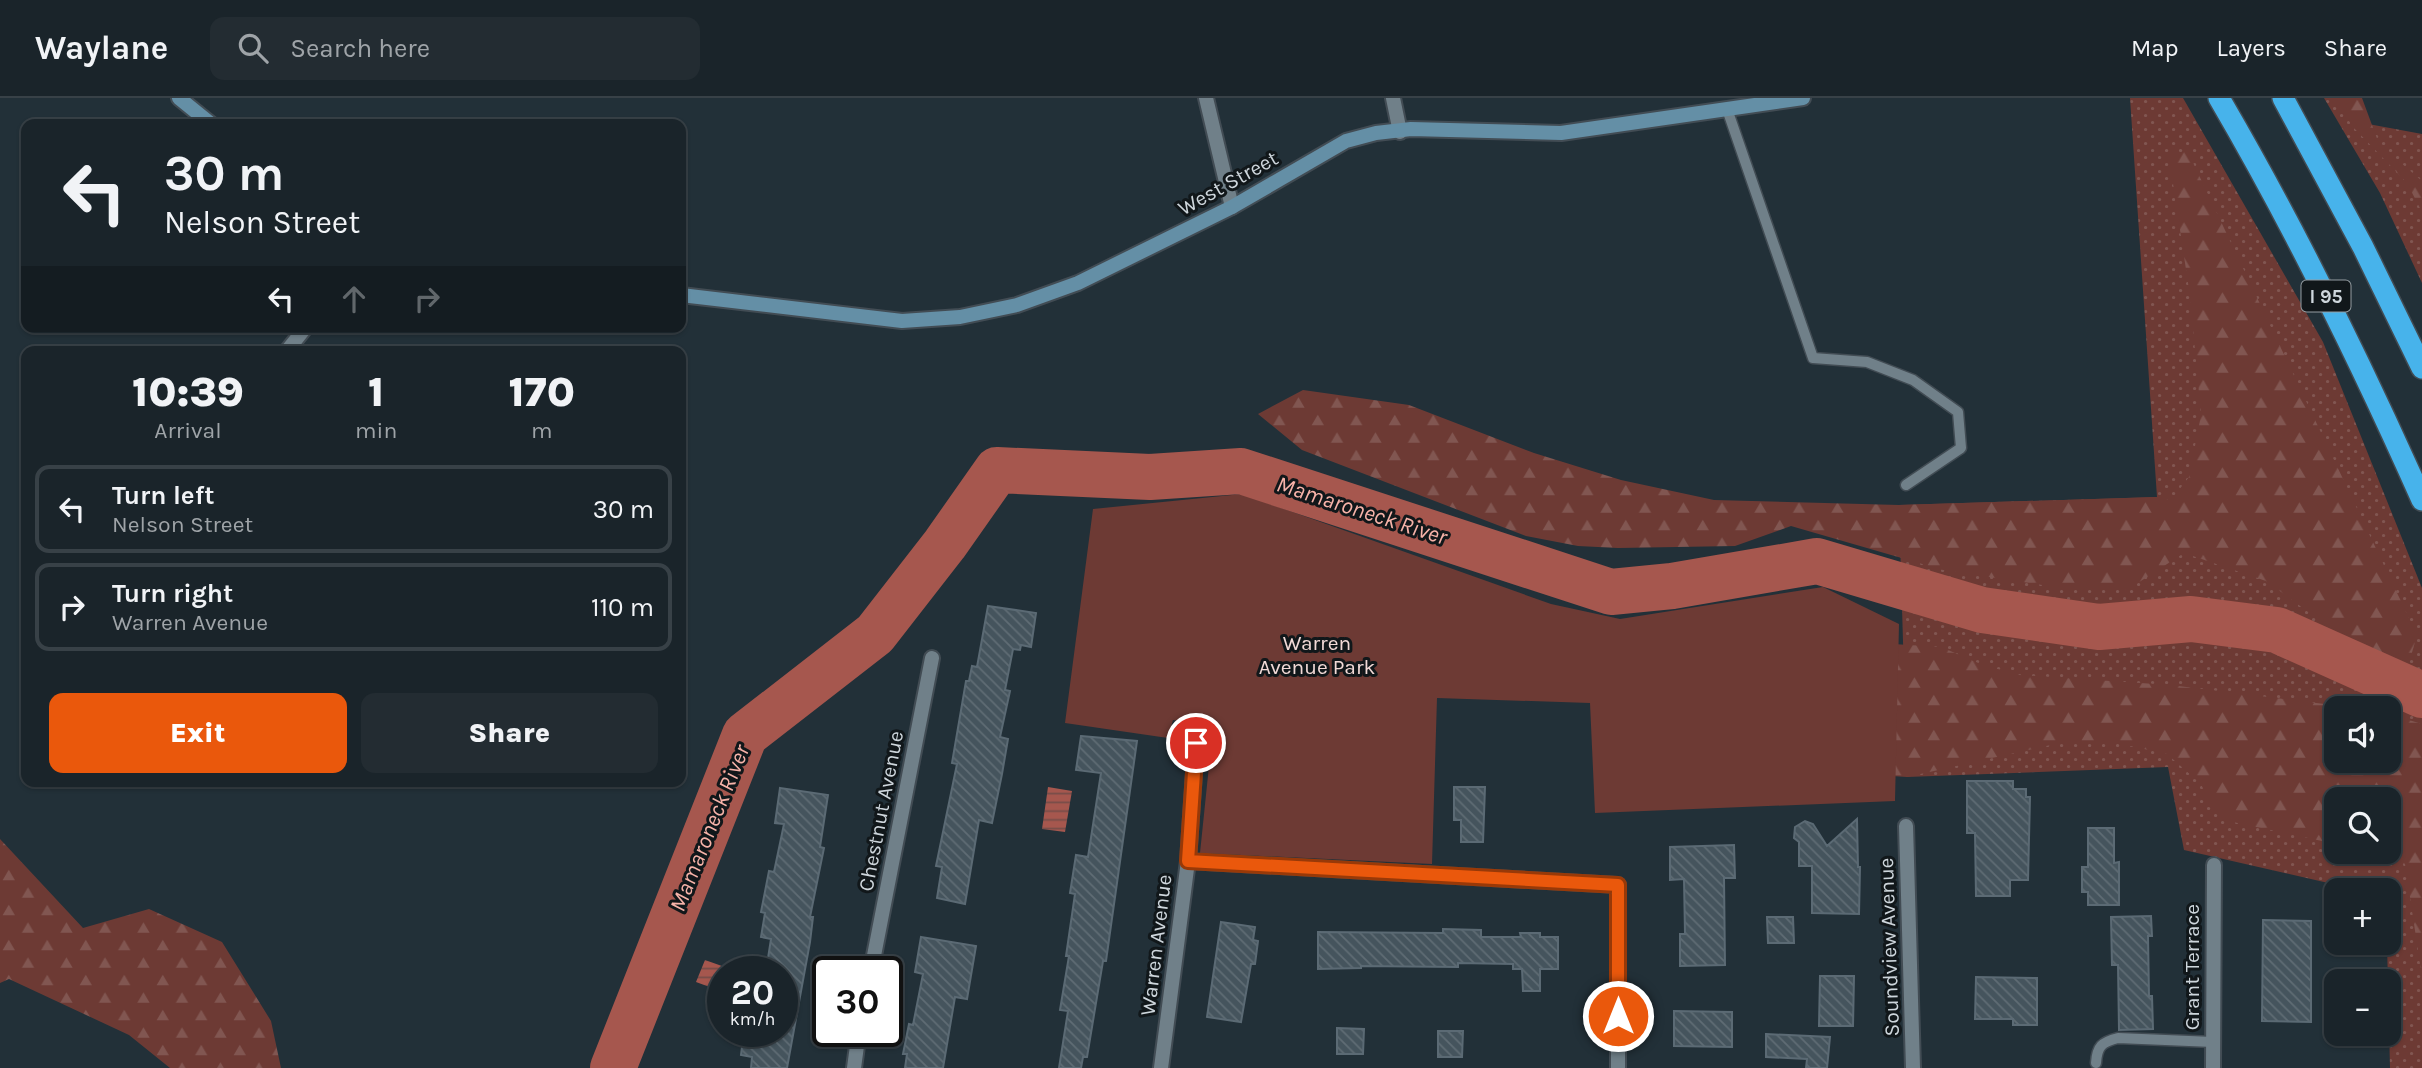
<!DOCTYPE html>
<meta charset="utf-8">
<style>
:root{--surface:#1a242a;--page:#232c32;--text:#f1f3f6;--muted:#9fa4a8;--line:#384147;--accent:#ea580c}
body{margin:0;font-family:Karla,sans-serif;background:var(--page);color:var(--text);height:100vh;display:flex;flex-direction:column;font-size:26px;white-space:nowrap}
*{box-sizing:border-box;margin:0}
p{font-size:23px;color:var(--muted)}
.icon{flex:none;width:38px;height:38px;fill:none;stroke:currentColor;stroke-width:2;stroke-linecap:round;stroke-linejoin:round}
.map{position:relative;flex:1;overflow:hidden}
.panel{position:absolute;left:21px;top:248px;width:665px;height:441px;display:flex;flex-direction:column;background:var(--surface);border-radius:14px;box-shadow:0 2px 5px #0004,0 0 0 2px var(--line)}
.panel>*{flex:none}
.top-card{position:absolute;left:21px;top:21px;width:665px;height:214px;border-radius:14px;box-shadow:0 2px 5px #0004,0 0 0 2px var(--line);background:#1a242a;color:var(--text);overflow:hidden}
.buttons{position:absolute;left:2324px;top:598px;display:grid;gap:14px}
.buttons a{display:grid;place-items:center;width:77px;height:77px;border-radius:14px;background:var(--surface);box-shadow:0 2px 5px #0004,0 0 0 2px var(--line);font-size:35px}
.speed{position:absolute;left:707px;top:858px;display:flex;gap:14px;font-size:35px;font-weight:700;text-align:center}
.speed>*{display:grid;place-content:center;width:91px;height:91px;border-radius:50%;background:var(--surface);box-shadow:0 2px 5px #0004,0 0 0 2px var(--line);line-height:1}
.speed small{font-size:18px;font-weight:400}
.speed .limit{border:4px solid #111;border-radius:10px;background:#fff;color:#111}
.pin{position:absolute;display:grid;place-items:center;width:60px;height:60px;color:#fff;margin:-30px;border:4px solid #fff;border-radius:50%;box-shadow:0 2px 7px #0007}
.me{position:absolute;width:77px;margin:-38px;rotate:0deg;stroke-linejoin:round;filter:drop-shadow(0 0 5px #0008)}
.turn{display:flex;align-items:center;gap:24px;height:147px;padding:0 28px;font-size:32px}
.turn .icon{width:91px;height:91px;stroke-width:2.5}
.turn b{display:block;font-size:49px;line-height:60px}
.lanes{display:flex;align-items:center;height:66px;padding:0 28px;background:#0003;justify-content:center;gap:35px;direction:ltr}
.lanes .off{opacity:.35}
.eta{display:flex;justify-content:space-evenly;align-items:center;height:119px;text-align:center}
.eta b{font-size:42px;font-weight:800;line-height:49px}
.button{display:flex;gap:14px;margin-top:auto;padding:14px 28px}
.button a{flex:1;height:80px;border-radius:14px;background:var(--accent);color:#fff;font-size:28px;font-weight:800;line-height:80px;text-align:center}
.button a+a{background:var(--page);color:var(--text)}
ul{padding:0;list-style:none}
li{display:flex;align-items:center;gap:21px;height:88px;margin:0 14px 10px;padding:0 14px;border:4px solid var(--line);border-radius:14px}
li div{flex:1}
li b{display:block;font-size:26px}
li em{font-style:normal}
header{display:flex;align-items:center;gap:42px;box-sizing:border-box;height:98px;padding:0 35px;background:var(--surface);border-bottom:2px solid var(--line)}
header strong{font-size:33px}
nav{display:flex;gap:38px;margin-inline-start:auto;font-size:24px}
.search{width:490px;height:63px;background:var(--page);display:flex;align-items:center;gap:18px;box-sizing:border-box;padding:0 24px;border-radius:14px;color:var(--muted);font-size:26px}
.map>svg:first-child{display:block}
.grass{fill:url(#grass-dots);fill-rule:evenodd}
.forest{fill:url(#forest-firs)}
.park{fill:#6d3a34}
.water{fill:url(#water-rules)}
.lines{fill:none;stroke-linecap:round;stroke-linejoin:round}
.river{stroke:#a6574e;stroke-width:46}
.building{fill:url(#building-back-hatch);stroke:#5b6a74;stroke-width:2}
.lane-casing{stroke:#424c54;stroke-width:13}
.street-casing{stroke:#424c54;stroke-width:18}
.secondary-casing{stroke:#424c54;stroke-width:18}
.highway-casing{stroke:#424c54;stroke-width:24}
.lane{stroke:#708089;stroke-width:10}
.street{stroke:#708089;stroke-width:14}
.secondary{stroke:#648fa6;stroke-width:14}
.highway{stroke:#47b3eb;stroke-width:21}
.route-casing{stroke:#983908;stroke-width:18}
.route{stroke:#ea580c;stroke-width:12}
.labels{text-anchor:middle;stroke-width:6;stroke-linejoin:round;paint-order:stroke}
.shield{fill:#11171a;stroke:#959da2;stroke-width:2}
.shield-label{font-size:19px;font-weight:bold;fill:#ced6dc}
.street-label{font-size:21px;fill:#ced6dc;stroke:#11171a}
.park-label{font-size:21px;fill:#f2dad7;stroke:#11171a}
.water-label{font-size:23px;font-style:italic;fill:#f7b3a9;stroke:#11171a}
</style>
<header>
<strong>Waylane</strong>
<div class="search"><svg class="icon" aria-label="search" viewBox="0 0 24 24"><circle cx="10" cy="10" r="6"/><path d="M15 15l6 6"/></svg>Search here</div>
<nav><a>Map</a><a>Layers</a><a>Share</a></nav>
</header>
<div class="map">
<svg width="2422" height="970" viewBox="0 0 2422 970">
<defs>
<pattern id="grass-dots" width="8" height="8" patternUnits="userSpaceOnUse" patternTransform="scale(1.75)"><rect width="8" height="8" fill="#6d3a34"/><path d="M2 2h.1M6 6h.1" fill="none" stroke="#815651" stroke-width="1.8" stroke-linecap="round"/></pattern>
<pattern id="forest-firs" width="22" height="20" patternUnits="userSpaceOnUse" patternTransform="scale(1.75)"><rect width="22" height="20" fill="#6d3a34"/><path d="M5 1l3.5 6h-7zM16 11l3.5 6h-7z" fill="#815651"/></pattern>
<pattern id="water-rules" width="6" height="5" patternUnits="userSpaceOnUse" patternTransform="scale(1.75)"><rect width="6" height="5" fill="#a6574e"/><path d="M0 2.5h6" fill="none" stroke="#774d49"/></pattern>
<pattern id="building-back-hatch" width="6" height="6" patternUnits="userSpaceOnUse" patternTransform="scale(1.75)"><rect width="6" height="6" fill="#45545d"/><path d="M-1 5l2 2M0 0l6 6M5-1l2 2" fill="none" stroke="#5f6c74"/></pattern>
</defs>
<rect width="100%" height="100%" fill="#223038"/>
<path class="grass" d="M2130 0H2183L2323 244 2422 490V970H2390L2387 845 2389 793H2363L2184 752 2168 669 1907 679 1899 407 2157 399ZM2336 611H2389V663H2336ZM2336 702H2389V754H2336Z
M2324 0H2353L2363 25 2422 36V185L2380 95Z"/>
<path class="forest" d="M2336 0H2362L2379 46 2422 83V114L2407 85 2352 28Z
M2187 52 2417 537 2411 558H2379L2333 532 2266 483 2184 455 2127 492 2069 491 1943 472 1791 428 1735 448 1618 450 1578 448 1526 438 1302 352 1258 316 1303 292 1409 307 1534 355 1621 382 1714 402 1899 407 2157 399 2171 402 2189 379 2201 317 2190 198 2169 59Z
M1861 544 1941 549 1983 567 2020 577 2170 587 2365 611H2336V663H2389V616L2422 626V879L2405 766 2397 759 2374 754H2389V702H2336V746L2233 724 2212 710 2201 686 2167 656 2112 644 2055 646 1907 679 1861 676Z
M0 741 83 830 149 811 222 844 271 923 281 970H170L129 937 9 881 0 885Z"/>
<path class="park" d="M1242 396 1551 506 1620 521 1823 489 1899 526 1895 703 1595 715 1590 605 1437 600 1432 766 1200 755 1213 629 1173 622 1168 640 1065 625 1093 411Z"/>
<path class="water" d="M1048 689 1072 693 1065 734 1042 731Z
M705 862 736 873H723V894L696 884Z"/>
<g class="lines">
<path class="river" d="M613 970 745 637 875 536 945 446 997 372 1150 379 1241 373 1611 494 1672 488 1817 463 1982 512 2099 529 2191 521 2277 532 2422 597"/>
</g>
<path class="building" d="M988 508 1036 515 1031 549 1021 547 1020 552 1013 551 1005 592 1010 593 1000 639 1008 641 1002 676 992 725 979 722 965 806 937 800 942 769 936 768 957 666 952 665 966 583H969L972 568 977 569Z
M1081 638 1137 643 1106 863H1103L1087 959H1083L1081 970H1059L1068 913 1060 912 1069 858H1066L1075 796 1070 795 1076 757 1088 759 1101 675 1076 672Z
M1967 683H2013V691H2026V699H2030L2028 782H2010V798H1976L1975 735H1967Z
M1454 689H1485L1483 744H1461V722H1454Z
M780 690 828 697 820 749 824 750 810 819H813L810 844 787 970H751L752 959 741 957 744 933H782V873H766L771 841 761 839 765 815 761 814 769 773 774 774 784 726 775 725Z
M1857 721 1858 769H1860L1859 816 1812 815V768H1799V744L1794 740 1795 729 1805 723 1813 726 1827 748Z
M2088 730H2114V765L2119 764V807H2088V794H2082V769H2088Z
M1734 747 1735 780H1724L1725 867 1680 868V836H1685L1684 781 1670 782V749Z
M2151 818 2152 838H2148L2149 898H2152L2153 931 2119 932 2118 867H2112L2111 819Z
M1767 819H1793L1794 845H1768Z
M2263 822 2311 823V924L2262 923Z
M1221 824 1255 829 1253 842 1258 843 1255 866H1251L1241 924 1207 919Z
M1443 831 1481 832V839H1521L1520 835H1540V839H1558V871H1540V893H1523L1522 871H1513V866L1458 865V869L1361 868V870L1318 871V834L1443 835Z
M921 839 976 848 967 901 955 899 943 970H905L907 956H903L909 926 913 927 923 876 915 874Z
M1820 878H1854L1853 928H1819Z
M1976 879 2037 880V927H2013V921H1975Z
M1674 913 1732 914V949L1674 948Z
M1337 930 1364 931 1363 956H1337Z
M1438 933H1463L1462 959H1438Z
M1766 936 1830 939 1827 970H1806L1807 961 1766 959Z"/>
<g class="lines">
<defs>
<path id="lane" d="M1727 11 1813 260 1867 264 1913 282 1958 314 1961 350 1906 387
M2096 965C2097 948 2102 944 2118 940L2213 944"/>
<path id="street" d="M1206 0 1232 109
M1393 0 1400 34
M286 254 306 229
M1906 728 1913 970
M1188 763 1618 787V970
M871 873 932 560
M854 970 859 933
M1161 970 1188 763 1196 645
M2213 970 2214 767"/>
<path id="secondary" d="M179 0 211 26
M681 197 902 223 960 219 1017 207 1078 185 1232 109 1346 43 1376 35 1411 31 1561 35 1803 0"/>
<path id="highway" d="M2219 0C2295 130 2361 265 2422 402
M2283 0 2363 149 2422 270"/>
</defs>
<use href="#lane" class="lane-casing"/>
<use href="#street" class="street-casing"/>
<use href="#secondary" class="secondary-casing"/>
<use href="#highway" class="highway-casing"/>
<use href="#lane" class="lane"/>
<use href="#street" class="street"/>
<use href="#secondary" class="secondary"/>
<use href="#highway" class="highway"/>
</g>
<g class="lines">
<defs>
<path id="route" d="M1196 645 1188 763 1618 787V918"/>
</defs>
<use href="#route" class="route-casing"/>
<use href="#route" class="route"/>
</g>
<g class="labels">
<rect class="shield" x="2301.5" y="182.5" width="49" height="31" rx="5"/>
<g class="shield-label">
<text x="2326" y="205">I 95</text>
</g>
<g class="street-label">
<text transform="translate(1228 85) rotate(-29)" y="7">West Street</text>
<text transform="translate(881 713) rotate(-79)" y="7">Chestnut Avenue</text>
<text transform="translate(1156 847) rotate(-83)" y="7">Warren Avenue</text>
<text transform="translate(1889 849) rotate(-92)" y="7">Soundview Avenue</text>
<text transform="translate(2192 869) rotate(-90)" y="7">Grant Terrace</text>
</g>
<g class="park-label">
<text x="1317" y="552">Warren<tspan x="1317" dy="24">Avenue Park</tspan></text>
</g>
<g class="water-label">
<text transform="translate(1362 412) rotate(18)" y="8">Mamaroneck River</text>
<text transform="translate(709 730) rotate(-68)" y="8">Mamaroneck River</text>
</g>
</g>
</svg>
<div class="buttons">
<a><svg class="icon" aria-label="sound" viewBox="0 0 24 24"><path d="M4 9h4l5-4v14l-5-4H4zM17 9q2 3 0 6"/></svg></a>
<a><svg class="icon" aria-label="search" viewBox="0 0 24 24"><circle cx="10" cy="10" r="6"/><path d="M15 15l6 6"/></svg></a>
<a>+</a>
<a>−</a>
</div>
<div class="speed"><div>20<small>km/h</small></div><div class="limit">30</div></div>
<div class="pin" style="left:1196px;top:645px;background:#d93025"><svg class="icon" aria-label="arrive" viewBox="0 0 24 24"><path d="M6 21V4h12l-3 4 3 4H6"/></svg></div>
<svg class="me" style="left:1618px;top:918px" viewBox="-20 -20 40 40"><circle r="17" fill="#ea580c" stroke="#fff" stroke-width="3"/><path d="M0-11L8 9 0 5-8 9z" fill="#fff"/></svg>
<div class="top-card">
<div class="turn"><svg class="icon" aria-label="left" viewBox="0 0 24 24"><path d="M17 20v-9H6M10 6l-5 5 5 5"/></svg><div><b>30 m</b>Nelson Street</div></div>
<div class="lanes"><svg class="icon" aria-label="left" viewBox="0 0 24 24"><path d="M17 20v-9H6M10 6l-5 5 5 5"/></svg><svg class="icon off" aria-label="ahead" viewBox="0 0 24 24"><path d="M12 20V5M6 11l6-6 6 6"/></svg><svg class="icon off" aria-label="right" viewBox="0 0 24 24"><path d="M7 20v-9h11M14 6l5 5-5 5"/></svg></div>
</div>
<section class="panel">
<div class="eta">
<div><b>10:39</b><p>Arrival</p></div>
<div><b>1</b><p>min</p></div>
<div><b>170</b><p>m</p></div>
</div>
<ul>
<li><svg class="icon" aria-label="left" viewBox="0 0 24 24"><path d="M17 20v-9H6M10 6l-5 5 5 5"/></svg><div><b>Turn left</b><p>Nelson Street</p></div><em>30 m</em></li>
<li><svg class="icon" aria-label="right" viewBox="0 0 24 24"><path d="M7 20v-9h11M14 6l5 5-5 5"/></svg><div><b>Turn right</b><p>Warren Avenue</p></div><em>110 m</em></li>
</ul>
<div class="button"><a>Exit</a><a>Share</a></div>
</section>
</div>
